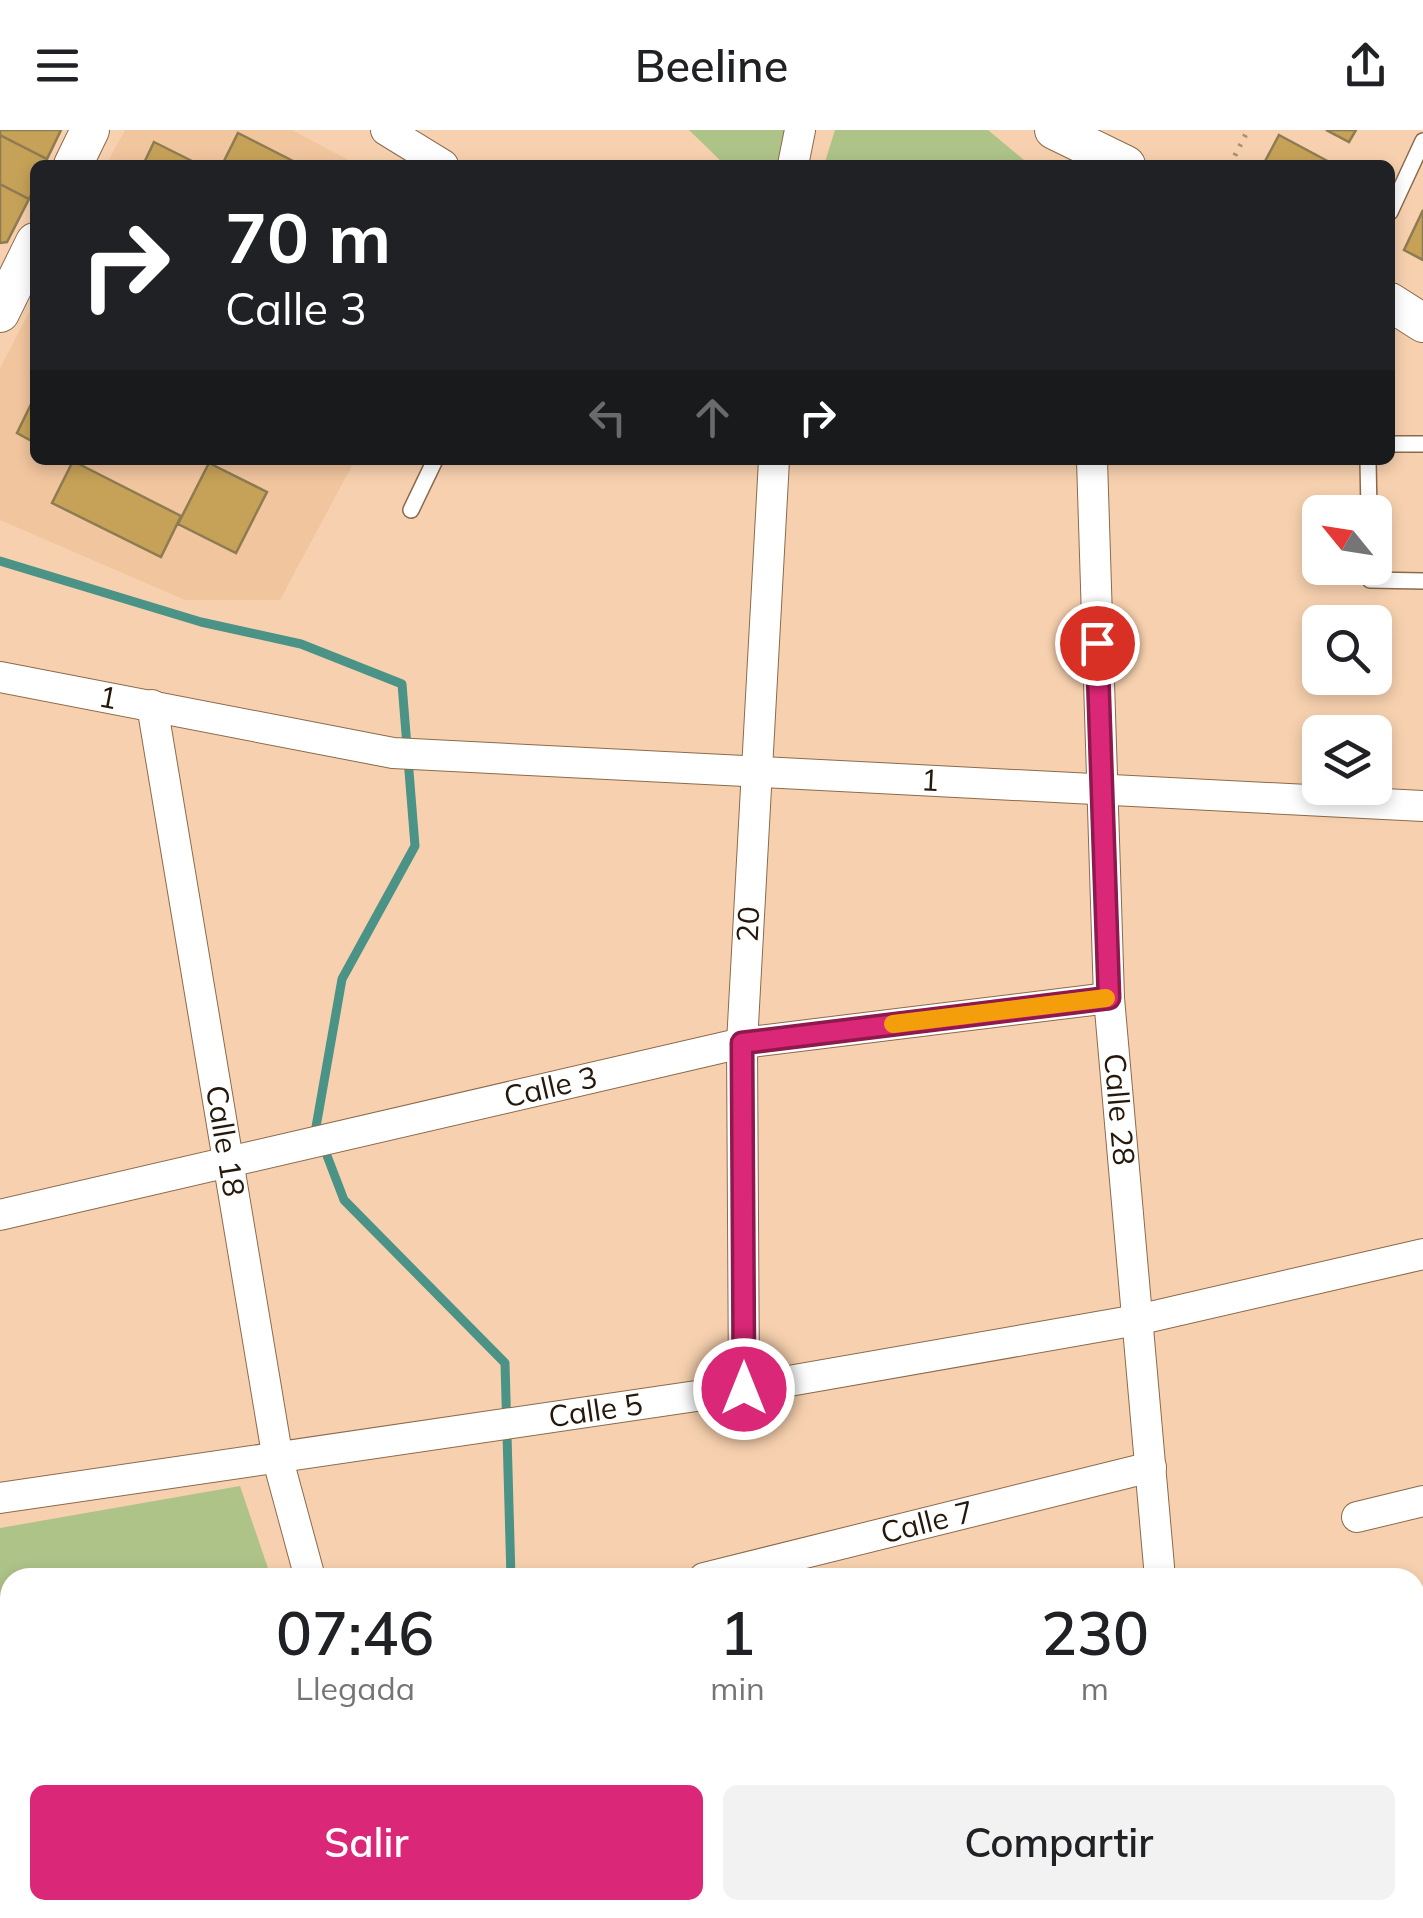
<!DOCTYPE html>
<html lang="es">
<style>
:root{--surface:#fff;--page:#f2f2f2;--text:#202124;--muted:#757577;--accent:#db2777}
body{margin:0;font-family:Mulish,sans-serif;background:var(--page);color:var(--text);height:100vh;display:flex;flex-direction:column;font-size:38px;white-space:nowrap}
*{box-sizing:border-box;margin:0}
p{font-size:32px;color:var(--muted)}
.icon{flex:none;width:55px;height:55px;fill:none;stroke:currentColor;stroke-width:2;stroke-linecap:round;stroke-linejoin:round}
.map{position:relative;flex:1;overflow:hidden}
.panel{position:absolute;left:0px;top:1438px;width:1425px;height:352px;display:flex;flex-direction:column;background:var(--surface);border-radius:30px 30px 0 0;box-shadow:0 5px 15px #0003}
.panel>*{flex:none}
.top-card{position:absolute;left:30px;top:30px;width:1365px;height:305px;border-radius:15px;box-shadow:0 5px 15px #0003;background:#202124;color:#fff;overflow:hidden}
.needle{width:65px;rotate:300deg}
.tools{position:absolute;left:1302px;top:365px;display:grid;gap:20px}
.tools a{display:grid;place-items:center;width:90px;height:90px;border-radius:15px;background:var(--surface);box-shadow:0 5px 15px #0003;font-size:50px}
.pin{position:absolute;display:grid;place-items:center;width:85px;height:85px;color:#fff;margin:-42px;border:5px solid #fff;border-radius:50%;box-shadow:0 2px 10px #0007}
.me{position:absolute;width:110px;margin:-55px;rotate:0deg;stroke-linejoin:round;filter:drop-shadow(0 0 8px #0008)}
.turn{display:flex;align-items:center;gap:35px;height:210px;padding:0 30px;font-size:45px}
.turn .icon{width:130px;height:130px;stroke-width:2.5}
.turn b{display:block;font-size:70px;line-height:85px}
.lanes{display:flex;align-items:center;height:95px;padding:0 30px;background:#0003;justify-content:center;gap:50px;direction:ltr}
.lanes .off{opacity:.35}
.eta{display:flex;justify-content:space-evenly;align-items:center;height:170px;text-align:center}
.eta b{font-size:60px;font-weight:600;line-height:70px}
.button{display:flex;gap:20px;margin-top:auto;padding:20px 30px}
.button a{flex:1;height:115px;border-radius:15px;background:var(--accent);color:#fff;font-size:40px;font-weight:600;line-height:115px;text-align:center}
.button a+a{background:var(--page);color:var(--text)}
header{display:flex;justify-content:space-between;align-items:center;height:130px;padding:0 30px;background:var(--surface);font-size:45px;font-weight:600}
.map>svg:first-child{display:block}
.built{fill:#f1c59e}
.green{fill:#aec388}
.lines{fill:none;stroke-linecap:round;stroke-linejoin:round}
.stream{stroke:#4a9386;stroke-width:9}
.building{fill:#c6a258;stroke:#8f7b52;stroke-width:2.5}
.service-casing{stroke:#8c6a4b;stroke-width:18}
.minor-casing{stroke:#8c6a4b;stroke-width:32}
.tertiary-casing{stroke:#8c6a4b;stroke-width:40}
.path{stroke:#ac8f75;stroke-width:5;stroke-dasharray:2.5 8;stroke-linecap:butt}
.service{stroke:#fff;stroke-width:15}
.minor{stroke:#fff;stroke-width:30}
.tertiary{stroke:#fff;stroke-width:38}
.route-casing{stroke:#8e194d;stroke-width:25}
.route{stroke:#db2777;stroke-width:18}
.slow{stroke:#f59e0b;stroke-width:18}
.labels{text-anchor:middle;stroke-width:8;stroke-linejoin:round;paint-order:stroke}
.street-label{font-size:30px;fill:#25180b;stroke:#f7d1af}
</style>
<header><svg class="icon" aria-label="menu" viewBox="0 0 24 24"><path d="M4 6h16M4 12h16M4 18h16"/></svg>Beeline<svg class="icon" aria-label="share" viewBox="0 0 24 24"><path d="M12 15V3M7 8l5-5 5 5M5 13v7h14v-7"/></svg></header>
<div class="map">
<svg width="1423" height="1788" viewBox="0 0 1423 1788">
<rect width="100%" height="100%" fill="#f7d1af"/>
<path class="built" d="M125 0H292L358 35H106Z
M35 171V330H355L280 470H185L0 390V238Z"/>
<path class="green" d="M689 0H793L785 35H725Z
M835 0H988L1030 35H824Z
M240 1356 271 1447 10 1448V1573L0 1575V1398Z"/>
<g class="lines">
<path class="stream" d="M0 431 201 492 301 514 402 554 415 716 342 849 316 997 344 1070 505 1233 511 1448
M614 1780 617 1788"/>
</g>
<path class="building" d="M0 0H61L47 29 0 5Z
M1326 0H1356L1349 12Z
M238 3 301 35H222Z
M0 5 47 29 45 35H35V56L29 69 0 54Z
M1279 5 1335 35H1263Z
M154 12 200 35H143Z
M0 54 29 69 7 112 0 113Z
M1423 80V130L1404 120Z
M35 266V313L17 303Z
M73 331 181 386 161 427 52 373Z
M209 333 267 362 236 423 178 394Z"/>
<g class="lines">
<defs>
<path id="service" d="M1390 82 1423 11
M1390 314H1423
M1368 330 1369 382
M411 380 435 330
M1370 438V450L1423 451"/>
<g id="minor">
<path d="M386 0 443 35"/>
<path d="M793 35 800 0"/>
<path id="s1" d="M1092 330 1109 868 1160 1448"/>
<path id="s2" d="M0 547 393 623 1423 676"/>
<path id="s3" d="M152 575 278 1330 310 1448"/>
<path id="s4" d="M0 1085 742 913 1109 868"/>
<path id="s5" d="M744 1259 742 913 774 330"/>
<path id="s6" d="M0 1368 744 1259 1137 1190 1423 1124"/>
<path d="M1357 1387 1423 1371"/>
<path id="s7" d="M704 1448 1151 1337"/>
<path d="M0 1596 10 1594"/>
<path d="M1415 1617 1423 1615"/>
<path d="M400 1780 402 1788"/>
<path d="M1190 1780 1191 1788"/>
<path d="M544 1788 582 1780"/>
</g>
<path id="tertiary" d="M1054 0 1126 35
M73 35 90 0
M1390 172 1423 193
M0 183 35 112"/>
</defs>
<use href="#service" class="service-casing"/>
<use href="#minor" class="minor-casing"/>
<use href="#tertiary" class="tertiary-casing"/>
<path class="path" d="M1230 35 1248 0"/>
<use href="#service" class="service"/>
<use href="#minor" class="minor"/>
<use href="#tertiary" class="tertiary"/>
</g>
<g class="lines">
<defs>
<path id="route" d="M744 1259 742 913 1109 868 1097 513"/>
</defs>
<use href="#route" class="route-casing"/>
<use href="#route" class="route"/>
<path class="slow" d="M893 894 1106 868"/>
</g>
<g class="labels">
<g class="street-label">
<text dy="10" stroke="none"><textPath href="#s2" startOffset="110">1</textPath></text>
<text dy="10" stroke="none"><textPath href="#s2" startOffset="938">1</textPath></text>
<text dy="10" stroke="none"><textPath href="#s5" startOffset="465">20</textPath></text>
<text dy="10" stroke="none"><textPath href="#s4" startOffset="565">Calle 3</textPath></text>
<text dy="10" stroke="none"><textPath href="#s1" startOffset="650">Calle 28</textPath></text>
<text dy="10" stroke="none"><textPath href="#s3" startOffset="442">Calle 18</textPath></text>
<text dy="10" stroke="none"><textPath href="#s6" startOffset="602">Calle 5</textPath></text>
<text dy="10" stroke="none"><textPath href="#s7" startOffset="230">Calle 7</textPath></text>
</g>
</g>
</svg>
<div class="tools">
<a><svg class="needle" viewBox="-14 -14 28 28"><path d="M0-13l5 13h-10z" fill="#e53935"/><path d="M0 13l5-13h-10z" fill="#757577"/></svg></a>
<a><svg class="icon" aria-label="search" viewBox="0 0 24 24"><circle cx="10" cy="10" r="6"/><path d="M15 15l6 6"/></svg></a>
<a><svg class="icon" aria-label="layers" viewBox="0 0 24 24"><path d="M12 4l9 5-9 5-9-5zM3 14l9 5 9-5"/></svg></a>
</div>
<div class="pin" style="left:1097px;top:513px;background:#d93025"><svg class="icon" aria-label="arrive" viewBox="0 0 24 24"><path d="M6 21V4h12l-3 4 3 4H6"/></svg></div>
<svg class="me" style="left:744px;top:1259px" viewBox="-20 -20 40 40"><circle r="17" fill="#db2777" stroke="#fff" stroke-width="3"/><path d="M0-11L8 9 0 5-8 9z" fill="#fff"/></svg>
<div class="top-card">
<div class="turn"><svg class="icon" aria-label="right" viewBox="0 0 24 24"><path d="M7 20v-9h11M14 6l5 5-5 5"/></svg><div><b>70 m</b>Calle 3</div></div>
<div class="lanes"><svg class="icon off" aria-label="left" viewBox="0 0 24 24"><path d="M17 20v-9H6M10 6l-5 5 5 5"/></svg><svg class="icon off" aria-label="ahead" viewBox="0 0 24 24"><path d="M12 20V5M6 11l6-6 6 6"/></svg><svg class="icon" aria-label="right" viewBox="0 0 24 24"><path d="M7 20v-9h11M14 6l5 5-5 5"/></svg></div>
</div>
<section class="panel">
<div class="eta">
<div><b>07:46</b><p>Llegada</p></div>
<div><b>1</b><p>min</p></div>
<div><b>230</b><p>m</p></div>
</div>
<div class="button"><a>Salir</a><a>Compartir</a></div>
</section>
</div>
